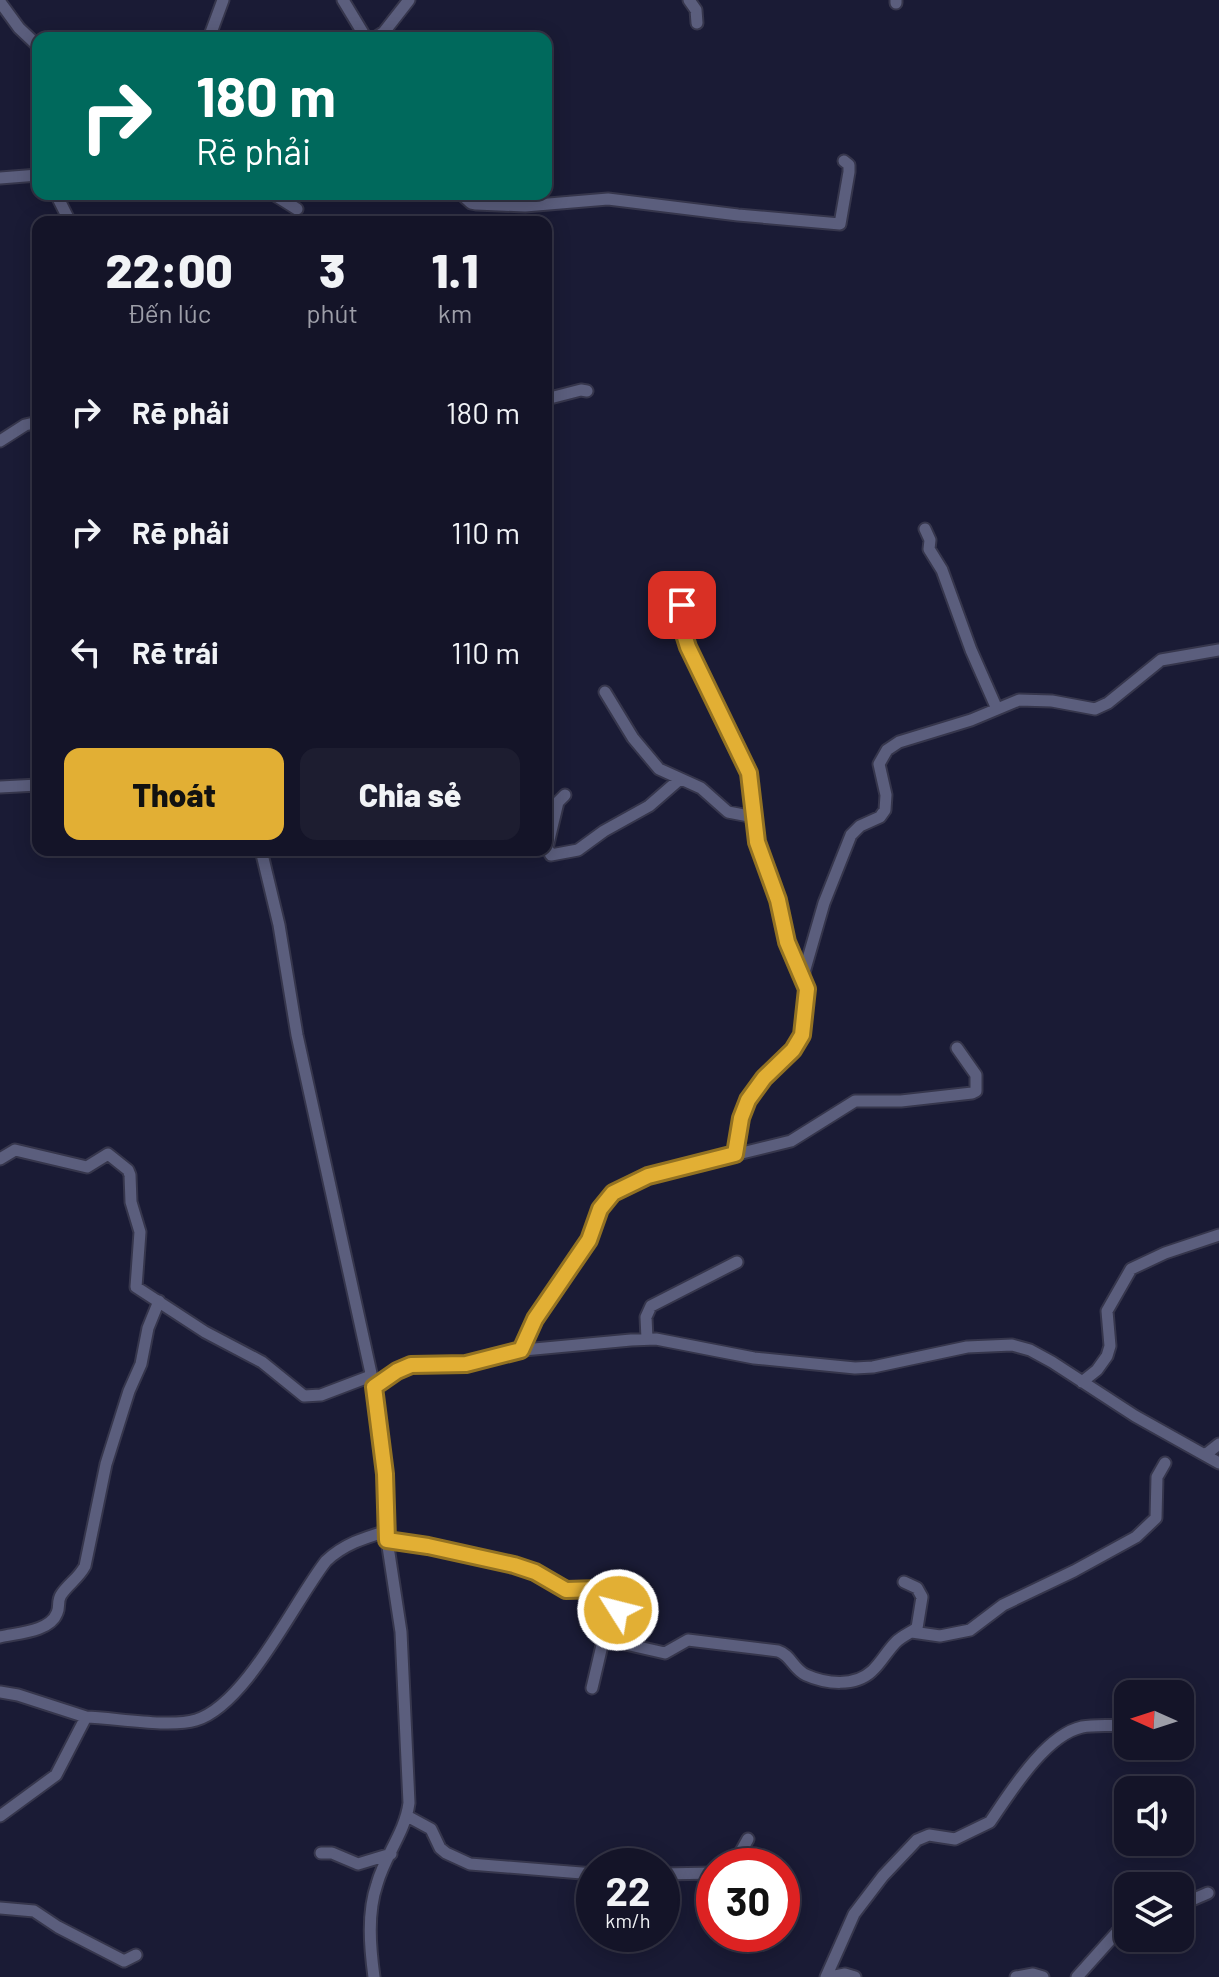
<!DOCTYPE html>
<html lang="vi">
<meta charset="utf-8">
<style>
:root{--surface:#141428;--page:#1d1d30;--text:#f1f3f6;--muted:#9d9ea8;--line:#333345;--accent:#e2af34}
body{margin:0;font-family:Barlow,sans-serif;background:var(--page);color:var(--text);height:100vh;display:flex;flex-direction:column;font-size:30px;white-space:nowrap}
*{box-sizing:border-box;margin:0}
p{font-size:26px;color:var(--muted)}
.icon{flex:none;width:44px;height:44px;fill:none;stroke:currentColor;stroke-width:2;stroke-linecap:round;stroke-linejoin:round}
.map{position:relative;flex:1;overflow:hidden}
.side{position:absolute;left:32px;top:216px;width:520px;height:640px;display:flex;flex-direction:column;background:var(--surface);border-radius:16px;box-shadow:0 4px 20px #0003,0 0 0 2px var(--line)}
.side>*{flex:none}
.hud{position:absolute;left:32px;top:32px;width:520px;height:168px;border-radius:16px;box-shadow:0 4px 20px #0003,0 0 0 2px var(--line);background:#00695c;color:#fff;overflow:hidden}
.needle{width:52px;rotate:273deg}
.tools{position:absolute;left:1114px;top:1680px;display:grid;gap:16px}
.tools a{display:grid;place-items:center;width:80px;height:80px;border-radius:16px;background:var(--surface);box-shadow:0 4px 20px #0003,0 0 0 2px var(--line);font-size:40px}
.speed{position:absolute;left:576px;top:1848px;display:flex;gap:16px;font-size:40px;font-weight:700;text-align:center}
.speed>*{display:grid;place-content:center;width:104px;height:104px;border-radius:50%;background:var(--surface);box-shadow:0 4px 20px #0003,0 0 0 2px var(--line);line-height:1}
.speed small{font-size:20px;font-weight:400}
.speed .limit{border:12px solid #d22;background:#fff;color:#111}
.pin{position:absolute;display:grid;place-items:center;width:68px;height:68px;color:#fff;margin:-34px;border-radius:16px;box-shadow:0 4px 12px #0006}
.me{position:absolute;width:88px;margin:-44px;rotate:306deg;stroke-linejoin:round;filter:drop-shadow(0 0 6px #0008)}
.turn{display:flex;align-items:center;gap:28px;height:168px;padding:0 32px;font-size:36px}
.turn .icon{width:104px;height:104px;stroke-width:2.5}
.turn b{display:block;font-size:56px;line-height:68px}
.eta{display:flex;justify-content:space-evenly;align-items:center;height:136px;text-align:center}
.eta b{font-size:48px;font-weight:800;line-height:56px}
.primary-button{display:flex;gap:16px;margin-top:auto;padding:16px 32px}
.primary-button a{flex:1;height:92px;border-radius:16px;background:var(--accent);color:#111;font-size:32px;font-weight:800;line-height:92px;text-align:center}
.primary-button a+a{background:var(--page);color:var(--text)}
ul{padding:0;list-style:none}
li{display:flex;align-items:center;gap:24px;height:120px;padding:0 32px}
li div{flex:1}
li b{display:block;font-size:30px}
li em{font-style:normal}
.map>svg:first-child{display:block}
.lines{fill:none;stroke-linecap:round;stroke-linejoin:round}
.minor-casing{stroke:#36364c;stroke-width:15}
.minor{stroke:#5b5e7d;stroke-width:11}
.route-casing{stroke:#937222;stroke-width:20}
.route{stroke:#e2af34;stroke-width:14}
</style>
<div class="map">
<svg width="1219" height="1977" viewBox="0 0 1219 1977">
<rect width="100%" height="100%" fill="#1a1b35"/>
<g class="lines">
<defs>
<path id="minor" d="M343 0 366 38
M689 0 696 10 697 23
M0 2 19 28 38 46
M896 3V0
M209 38 223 0
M375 38 384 32 409 0
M0 178 38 175
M56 194 70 222
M273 194 297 209
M461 194 471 203 476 204 525 206 608 199 738 215 840 224 849 172V165L844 161
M546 399 581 390 587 391
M0 441 25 425 38 422
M925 529 930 540 929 549 942 570 971 650 997 709
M682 605V628L688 647 749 773 757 842 778 900 790 950 807 989 800 1040 752 1093 741 1118 735 1154
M605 692 633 738 659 769 701 788 728 812 754 817
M0 787 38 785
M565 795 558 802 547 848 551 855 578 850 604 831 649 806 680 779
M261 850 279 925 297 1035 374 1387 385 1474 387 1540 401 1632 409 1803C405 1833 385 1855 377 1884 367 1913 370 1947 374 1977
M803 976 824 903 851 835 860 826 880 817 885 810 886 795 879 764 887 750 899 742 971 720 1019 700 1052 701 1095 709 1108 703 1161 660 1219 650
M0 1159 15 1150 87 1167 108 1154 128 1170 130 1175 131 1202 140 1232 136 1287 205 1332 262 1362 304 1396 321 1395 371 1376
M647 1339 646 1317 651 1306 737 1262
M521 1350 535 1319 589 1240 600 1209 613 1193 648 1176 791 1141 855 1101H901L972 1093 976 1091V1075L957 1048
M1082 1382 1097 1370 1107 1356 1110 1346 1107 1311 1131 1269 1165 1253 1219 1235
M374 1387 397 1371 419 1363 466 1364 513 1351 631 1340 656 1339 754 1358 855 1368 873 1367 967 1347 1012 1345 1030 1350 1052 1362 1135 1416 1219 1463
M1205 1455 1219 1444
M387 1540 428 1546 514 1565 535 1572 566 1590 600 1589 617 1604C619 1618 606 1634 621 1643L665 1653 688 1640 778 1651C791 1655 793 1669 806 1675 826 1684 855 1687 872 1671 881 1663 887 1651 896 1642 902 1636 910 1633 917 1628L922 1597 917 1588 904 1582
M912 1632 940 1636 970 1630 1003 1605 1074 1571 1136 1537 1156 1518 1157 1477 1165 1463
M0 1637C16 1633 50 1632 57 1613 60 1607 57 1601 61 1595 68 1584 78 1579 85 1566L106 1464 129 1391 141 1364 148 1328 159 1301
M592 1688 603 1641 613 1632
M0 1692 18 1695 86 1717
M0 1816 56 1775 86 1717C116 1718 169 1728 196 1720 246 1705 294 1602 326 1561 344 1544 364 1538 387 1531
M407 1816 431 1829 440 1848 446 1853 470 1864 594 1874
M321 1853H332L358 1864 391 1854
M733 1866 748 1839
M662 1874 714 1873
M1180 1905 1208 1893
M0 1908 34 1911 58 1927 124 1961 136 1955
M826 1977 854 1914 883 1876 917 1840 929 1835 955 1839 990 1822C1010 1793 1045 1735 1082 1727 1094 1725 1108 1726 1121 1725
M830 1977 845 1974 855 1977
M1016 1977 1033 1974 1043 1977
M1077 1977 1119 1930 1128 1924"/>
</defs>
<use href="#minor" class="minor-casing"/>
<use href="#minor" class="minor"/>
</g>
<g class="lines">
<defs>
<path id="route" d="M618 1610 613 1599 600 1589 566 1590 535 1572 514 1565 428 1546 387 1540 385 1474 374 1387 397 1371 411 1365 466 1364 521 1350 535 1319 589 1240 600 1209 613 1193 648 1176 735 1154 741 1118 748 1100 764 1078 793 1050 802 1035 807 989 787 942 778 900 757 842 749 773 688 647 682 628V605"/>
</defs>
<use href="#route" class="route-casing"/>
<use href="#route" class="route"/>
</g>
</svg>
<div class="tools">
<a><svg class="needle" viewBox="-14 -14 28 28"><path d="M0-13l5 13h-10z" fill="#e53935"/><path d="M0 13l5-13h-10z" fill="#9d9ea8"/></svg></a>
<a><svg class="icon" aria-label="sound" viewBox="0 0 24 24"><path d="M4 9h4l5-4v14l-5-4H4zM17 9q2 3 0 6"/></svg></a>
<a><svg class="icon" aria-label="layers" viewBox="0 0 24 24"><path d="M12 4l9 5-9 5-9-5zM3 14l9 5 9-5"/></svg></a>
</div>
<div class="speed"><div>22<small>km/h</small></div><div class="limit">30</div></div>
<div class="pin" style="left:682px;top:605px;background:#d93025"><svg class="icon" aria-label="arrive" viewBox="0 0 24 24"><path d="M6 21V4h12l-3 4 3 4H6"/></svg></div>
<svg class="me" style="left:618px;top:1610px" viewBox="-20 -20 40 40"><circle r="17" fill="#e2af34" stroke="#fff" stroke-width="3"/><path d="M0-11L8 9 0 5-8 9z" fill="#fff"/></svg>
<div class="hud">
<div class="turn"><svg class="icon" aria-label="right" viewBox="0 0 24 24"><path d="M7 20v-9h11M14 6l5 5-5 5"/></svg><div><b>180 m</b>Rẽ phải</div></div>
</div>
<section class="side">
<div class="eta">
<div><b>22:00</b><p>Đến lúc</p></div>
<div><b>3</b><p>phút</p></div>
<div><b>1.1</b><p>km</p></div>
</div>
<ul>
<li><svg class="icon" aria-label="right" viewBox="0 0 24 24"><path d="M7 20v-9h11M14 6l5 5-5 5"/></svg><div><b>Rẽ phải</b></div><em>180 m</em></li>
<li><svg class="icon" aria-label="right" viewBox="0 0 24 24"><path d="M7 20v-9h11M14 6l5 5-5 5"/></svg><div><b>Rẽ phải</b></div><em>110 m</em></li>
<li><svg class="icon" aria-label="left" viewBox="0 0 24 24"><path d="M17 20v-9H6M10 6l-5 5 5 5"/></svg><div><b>Rẽ trái</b></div><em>110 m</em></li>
</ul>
<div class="primary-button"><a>Thoát</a><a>Chia sẻ</a></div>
</section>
</div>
